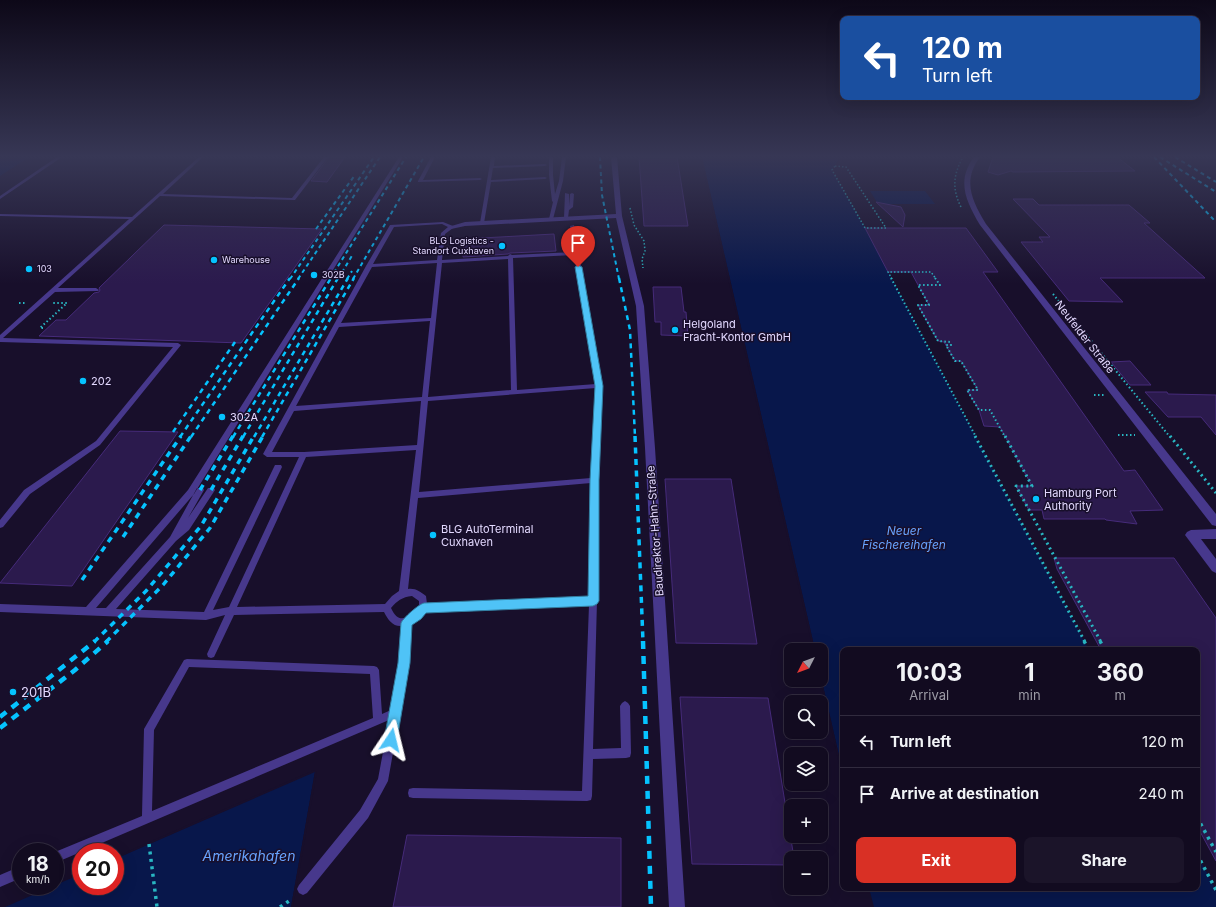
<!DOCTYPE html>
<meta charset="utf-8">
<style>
:root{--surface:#120b20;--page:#1b1429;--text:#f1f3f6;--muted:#9c9ba5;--line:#312b3e;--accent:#d93025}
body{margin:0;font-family:Inter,sans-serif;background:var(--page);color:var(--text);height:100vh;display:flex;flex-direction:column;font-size:15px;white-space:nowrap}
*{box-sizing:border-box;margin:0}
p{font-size:13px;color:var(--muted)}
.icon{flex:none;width:22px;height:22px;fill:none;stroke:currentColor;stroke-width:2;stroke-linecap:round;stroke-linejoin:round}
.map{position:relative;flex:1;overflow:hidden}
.sheet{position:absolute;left:840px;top:647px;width:360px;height:244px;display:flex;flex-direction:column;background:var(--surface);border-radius:8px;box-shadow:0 4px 16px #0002,0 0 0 1px var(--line)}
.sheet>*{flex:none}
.hud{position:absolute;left:840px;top:16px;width:360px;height:84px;border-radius:8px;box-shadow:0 4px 16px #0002,0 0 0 1px var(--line);background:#1a4fa0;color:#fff;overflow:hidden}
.needle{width:26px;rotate:228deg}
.tools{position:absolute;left:784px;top:643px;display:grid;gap:8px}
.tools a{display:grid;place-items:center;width:44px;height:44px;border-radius:8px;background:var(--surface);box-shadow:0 4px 16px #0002,0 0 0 1px var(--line);font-size:20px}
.speed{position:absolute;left:12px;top:843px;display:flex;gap:8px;font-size:20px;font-weight:700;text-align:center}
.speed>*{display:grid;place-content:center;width:52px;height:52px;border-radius:50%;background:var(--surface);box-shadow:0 4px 16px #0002,0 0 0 1px var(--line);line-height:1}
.speed small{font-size:10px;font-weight:400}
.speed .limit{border:6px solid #d22;background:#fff;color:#111}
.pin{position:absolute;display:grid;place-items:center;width:34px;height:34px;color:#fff;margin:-41px -17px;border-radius:50% 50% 50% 0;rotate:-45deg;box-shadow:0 0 4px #0007}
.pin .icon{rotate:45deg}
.me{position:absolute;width:44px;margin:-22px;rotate:10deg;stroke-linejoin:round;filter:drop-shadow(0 0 3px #0008)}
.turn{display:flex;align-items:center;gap:14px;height:84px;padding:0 16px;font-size:18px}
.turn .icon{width:52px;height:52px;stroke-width:2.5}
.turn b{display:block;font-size:28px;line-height:34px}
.eta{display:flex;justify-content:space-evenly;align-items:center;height:68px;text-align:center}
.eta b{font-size:24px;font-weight:700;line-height:28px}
.action{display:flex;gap:8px;margin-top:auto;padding:8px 16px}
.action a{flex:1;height:46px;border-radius:8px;background:var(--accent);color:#fff;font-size:16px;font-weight:700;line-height:46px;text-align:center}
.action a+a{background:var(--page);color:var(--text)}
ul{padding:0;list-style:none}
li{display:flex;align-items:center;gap:12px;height:52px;padding:0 16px;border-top:1px solid var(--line)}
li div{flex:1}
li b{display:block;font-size:15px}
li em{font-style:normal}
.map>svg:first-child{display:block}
.water{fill:#08174b}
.pier{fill:#180f2b}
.building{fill:#2b1a4d;stroke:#462b7a}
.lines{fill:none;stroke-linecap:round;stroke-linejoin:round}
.path-far3{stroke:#29b6c2;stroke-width:1.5;stroke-dasharray:1.5 2;stroke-linecap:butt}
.path-far2{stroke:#29b6c2;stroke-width:2;stroke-dasharray:1.5 2.5;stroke-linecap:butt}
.path-far1{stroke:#29b6c2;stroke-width:3;stroke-dasharray:2 3.5;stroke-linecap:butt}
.path{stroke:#29b6c2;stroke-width:3.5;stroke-dasharray:3 4.5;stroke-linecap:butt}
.service{fill:#47388c;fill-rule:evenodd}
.minor{fill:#47388c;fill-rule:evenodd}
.tertiary{fill:#47388c;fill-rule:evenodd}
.rail-far3{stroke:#05c3ff;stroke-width:2;stroke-dasharray:4 3.5;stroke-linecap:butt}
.rail-far2{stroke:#05c3ff;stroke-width:2.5;stroke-dasharray:5 4.5;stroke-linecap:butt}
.rail-far1{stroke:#05c3ff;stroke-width:3.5;stroke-dasharray:6 5.5;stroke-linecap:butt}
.rail{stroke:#05c3ff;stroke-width:4.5;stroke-dasharray:8 7;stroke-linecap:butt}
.route{fill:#4fc3f7;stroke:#337fa1}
.poi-dot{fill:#05c3ff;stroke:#180f2b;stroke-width:1.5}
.labels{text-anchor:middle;stroke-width:3;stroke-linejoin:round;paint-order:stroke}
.far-poi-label{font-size:9px;fill:#e3d9ff;stroke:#180f2b;text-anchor:start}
.poi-label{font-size:11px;fill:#e3d9ff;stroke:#180f2b;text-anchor:start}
.street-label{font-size:11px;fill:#e3d9ff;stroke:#180f2b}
.water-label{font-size:12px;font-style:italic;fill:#67a3ff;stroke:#180f2b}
.near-poi-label{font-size:13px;fill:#e3d9ff;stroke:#180f2b;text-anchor:start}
.near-water-label{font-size:14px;font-style:italic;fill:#67a3ff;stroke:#180f2b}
</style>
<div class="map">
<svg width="1216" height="907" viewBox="0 0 1216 907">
<rect width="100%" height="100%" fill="#180f2b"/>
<path class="water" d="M0 157H29L0 176Z
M702 157H840L832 170 865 228 1089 650H843V773L821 677V650H815Z
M870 191H925L935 204H878Z
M315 771 291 907H5L81 874V886H115V859Z
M1197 854 1216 890V907H874L869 888H1197Z"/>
<path class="pier" d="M700 157H702L815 650H813Z
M821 677 843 773V775L841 773 820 680H821Z
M314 770 317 772 293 907H291L315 772 115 859V857Z"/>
<path class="building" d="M329 157H345L327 182 311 181Z
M639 157H677L688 226H644Z
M993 157H1117L1135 171 1013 172 1011 171 998 175 988 172Z
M1013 199H1033L1039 205H1129L1150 223H1144L1205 278H1100L1123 302 1069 301 1021 242H1043L1039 237H1050Z
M876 202 901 207 905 215 903 227Z
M164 225 322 229 241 343 39 336 56 320H66L94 293 99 292 100 290 99 288Z
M865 228H966L998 272H983L1124 471 1135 470 1163 510 1130 511 1137 524 1106 520 1105 519H1044L1042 510H1029L1016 486H1032L1000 427 984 426 979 410 967 390H978L961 361H955L944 342 938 341 918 305H929L911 272H888Z
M554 234 556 251 510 253 508 254 463 257 464 239Z
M653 287H681L684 312H686L688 336 661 335V322H655Z
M1130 361 1151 385H1130L1111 362Z
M1145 392H1167L1168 394 1216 395V435L1201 417H1168Z
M120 431 178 432 72 586 0 583Z
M665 479H731L757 644 676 643Z
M1054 558H1174L1216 618V861L1197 826V650H1101L1057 569Z
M680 697 768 698 794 858H791V865L692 864Z
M407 835 621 838V907H393Z"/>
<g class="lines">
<path class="path-far3" d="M835 166 846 167 886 228H865L832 170Z
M961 207C952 189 953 175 963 157
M630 208 634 225 644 241 645 251 642 259 643 268
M892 279 888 272H931L936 279"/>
<path class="path-far2" d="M891 278 976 437
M935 278 940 285H918L929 305H918L938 341 950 342 951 345H946L955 361H961L978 390H967L979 410H990L1005 437
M1053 294 1170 437
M19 303H25
M43 328H40L67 303H53
M1094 395H1104
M1118 435H1135"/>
<path class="path-far1" d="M975 436 1085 642
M1005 436 1032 486H1016L1101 642
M1170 436 1216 493"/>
<path class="path" d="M1084 641 1089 650
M1100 641 1105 650
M1197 817 1216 852
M149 844 157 907
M1197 854 1216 890
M280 907 292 899"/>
<path class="service" d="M57 157H62L0 199V196Z
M199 157H203L163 194 292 198 324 157H328L295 200H293L160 196 58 288H96L99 290 98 291 55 292 3 338 178 343 181 345 100 445 30 494 3 527 0 528V520L24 490 96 441 173 347 0 342V335L129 219 0 216V214L132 217Z
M399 157H403L194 494 96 608H106L170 537 197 488H203L204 490 188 518 208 488H214L215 490 189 530 176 541 116 609 204 612 274 467 275 465H281L282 467 213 610 229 607 299 457H267L263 454 366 266 390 225 443 222 453 226V228L445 234 442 260 508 256 510 254 512 255 574 252 570 226 574 225 602 386 599 480 597 601 593 749 621 748 620 706 622 703 625 701 628 703 630 706 631 753 630 757 626 758 593 759 592 796 591 800 587 801 413 798 409 797 408 793 409 789 413 788 582 791 589 605 425 612 411 623 409 663 388 781 368 818 307 893 303 895 299 893 297 889 299 885 360 810 378 779 389 720 55 863V852L142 816 144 729 184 660 187 659 374 666 377 667 379 670 382 714 391 710 399 663 402 626C393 627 388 620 384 612L234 615 214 657 211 658 208 657 207 654 225 615 206 620 0 612V604L86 607 188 490ZM442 224 448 227 441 233 437 260 373 264 394 227ZM574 255 596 384 517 390 513 258ZM508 259 511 390 428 397 442 263ZM437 263 431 318 341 323 372 267ZM430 321 422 397 296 406 339 327ZM596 388 591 478 419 492 428 401ZM421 401 417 445 304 452H272L294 411ZM416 450 399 591 392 596 385 604 237 607 306 457ZM591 483 589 597 427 604 426 596C420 592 416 588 408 589L418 498ZM412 596 419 601V607C409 617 399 626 391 608 397 601 402 597 412 596ZM189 667 370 674 373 718 152 811 154 730Z
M431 157H435L423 180 480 178 482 179 480 180 418 182V181Z
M491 157H495L494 166 545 164 547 165 545 166 493 168 491 180 545 177 547 178 545 179 491 182 484 223 482 224 480 223Z
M549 157H553V175L555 194 559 181 562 157H566L563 181 553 219 551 220 549 219 553 202 552 201 549 175Z
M565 193 569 194V206L570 194 572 193 574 194 573 207 569 210 568 218 566 219 564 218Z
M21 866V878L0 887V875Z"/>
<path class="minor" d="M611 157H617L622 216 644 306 655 448 685 907H669L645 448 636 306 616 218 465 226 451 229 448 227 465 222 616 214Z
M1216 529V539H1201L1216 559V573L1212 571 1185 535 1187 532 1191 530Z"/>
<path class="tertiary" d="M974 157H980C962 181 972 201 986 224L1216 514V526L1212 525 980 225C966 201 956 181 974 157Z"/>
<path class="rail-far3" d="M600 157 602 195 619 279
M1154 157 1216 222
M1160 157 1216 192
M1175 157 1216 182
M316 229 355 175
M290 279 374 157
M298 279 380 157
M330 279 406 157
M338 279 353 254
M347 279 352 271
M353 279 424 157"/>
<path class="rail-far2" d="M619 278 630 330 635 437
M173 432 235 342
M180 437 290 278
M191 437 299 278
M233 437 331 278
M243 437 338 278
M254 437 348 278
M262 437 354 278"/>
<path class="rail-far1" d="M635 436 643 642
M200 490 233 436
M211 490 243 436
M123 537 191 436
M82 580 181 436
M94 642 146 591 201 526 254 436
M106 642 163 585 210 528 263 436"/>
<path class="rail" d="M643 641 651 907
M0 717 95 641
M0 728 75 670 108 641"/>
</g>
<linearGradient id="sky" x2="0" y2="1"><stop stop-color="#0d0818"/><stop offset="0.55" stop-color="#373755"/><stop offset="1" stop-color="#373755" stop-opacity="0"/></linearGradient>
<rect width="1216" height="284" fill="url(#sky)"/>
<path class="route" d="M578 265 582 267 603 386 599 480V601L597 604 593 606 426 613 421 619 412 625 410 663 397 740 395 744 391 746 386 744 384 740 398 663 401 623C403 618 419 604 424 603L588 596 590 480 595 386 575 267Z"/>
<g class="poi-dot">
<circle cx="502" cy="246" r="4"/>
<circle cx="214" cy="260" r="4"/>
<circle cx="29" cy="269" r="4"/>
<circle cx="314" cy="275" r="4"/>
<circle cx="675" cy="330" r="4"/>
<circle cx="83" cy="381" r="4"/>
<circle cx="222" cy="417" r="4"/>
<circle cx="1036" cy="499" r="4"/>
<circle cx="433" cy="535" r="4"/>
<circle cx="13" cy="692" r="4"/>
</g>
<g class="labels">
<g class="far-poi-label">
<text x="494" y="244" text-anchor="end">BLG Logistics -<tspan x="494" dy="10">Standort Cuxhaven</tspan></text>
<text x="222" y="263">Warehouse</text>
<text x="37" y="272">103</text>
<text x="322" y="278">302B</text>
</g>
<g class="poi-label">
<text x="683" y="328">Helgoland<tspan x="683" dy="13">Fracht-Kontor GmbH</tspan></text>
<text x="91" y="385">202</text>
<text x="230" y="421">302A</text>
<text x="1044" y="497">Hamburg Port<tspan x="1044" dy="13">Authority</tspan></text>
<text x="441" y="533">BLG AutoTerminal<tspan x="441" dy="13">Cuxhaven</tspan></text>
</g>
<g class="street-label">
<text transform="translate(1085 337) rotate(52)" y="4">Neufelder Straße</text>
<text transform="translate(655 531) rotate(-94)" y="4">Baudirektor-Hahn-Straße</text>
</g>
<g class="water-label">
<text x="904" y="535">Neuer<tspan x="904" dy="14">Fischereihafen</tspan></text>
</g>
<g class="near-poi-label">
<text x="21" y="697">201B</text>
</g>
<g class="near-water-label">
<text x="249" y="861">Amerikahafen</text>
</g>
</g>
</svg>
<div class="tools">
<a><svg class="needle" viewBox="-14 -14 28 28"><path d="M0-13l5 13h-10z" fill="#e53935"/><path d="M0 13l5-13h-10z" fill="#9c9ba5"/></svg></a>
<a><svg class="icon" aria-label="search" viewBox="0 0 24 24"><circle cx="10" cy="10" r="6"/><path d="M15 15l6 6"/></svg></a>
<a><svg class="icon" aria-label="layers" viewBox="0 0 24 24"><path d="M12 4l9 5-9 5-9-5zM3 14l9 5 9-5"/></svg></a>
<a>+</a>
<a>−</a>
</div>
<div class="speed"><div>18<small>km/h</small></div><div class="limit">20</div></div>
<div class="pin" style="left:578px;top:267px;background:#d93025"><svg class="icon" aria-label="arrive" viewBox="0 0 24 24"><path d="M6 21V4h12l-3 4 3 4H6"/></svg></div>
<svg class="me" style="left:391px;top:740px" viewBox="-20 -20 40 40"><path d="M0-17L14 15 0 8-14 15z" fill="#4fc3f7" stroke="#fff" stroke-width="4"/></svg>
<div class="hud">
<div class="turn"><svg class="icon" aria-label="left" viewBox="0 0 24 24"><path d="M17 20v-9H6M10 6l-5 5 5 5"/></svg><div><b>120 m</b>Turn left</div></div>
</div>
<section class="sheet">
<div class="eta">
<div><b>10:03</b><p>Arrival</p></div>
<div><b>1</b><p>min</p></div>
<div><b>360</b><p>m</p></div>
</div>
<ul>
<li><svg class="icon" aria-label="left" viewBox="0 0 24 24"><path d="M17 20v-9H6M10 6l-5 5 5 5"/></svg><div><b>Turn left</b></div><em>120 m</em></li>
<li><svg class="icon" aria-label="arrive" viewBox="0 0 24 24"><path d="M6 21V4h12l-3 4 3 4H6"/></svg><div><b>Arrive at destination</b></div><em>240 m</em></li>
</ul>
<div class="action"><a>Exit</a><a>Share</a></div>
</section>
</div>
